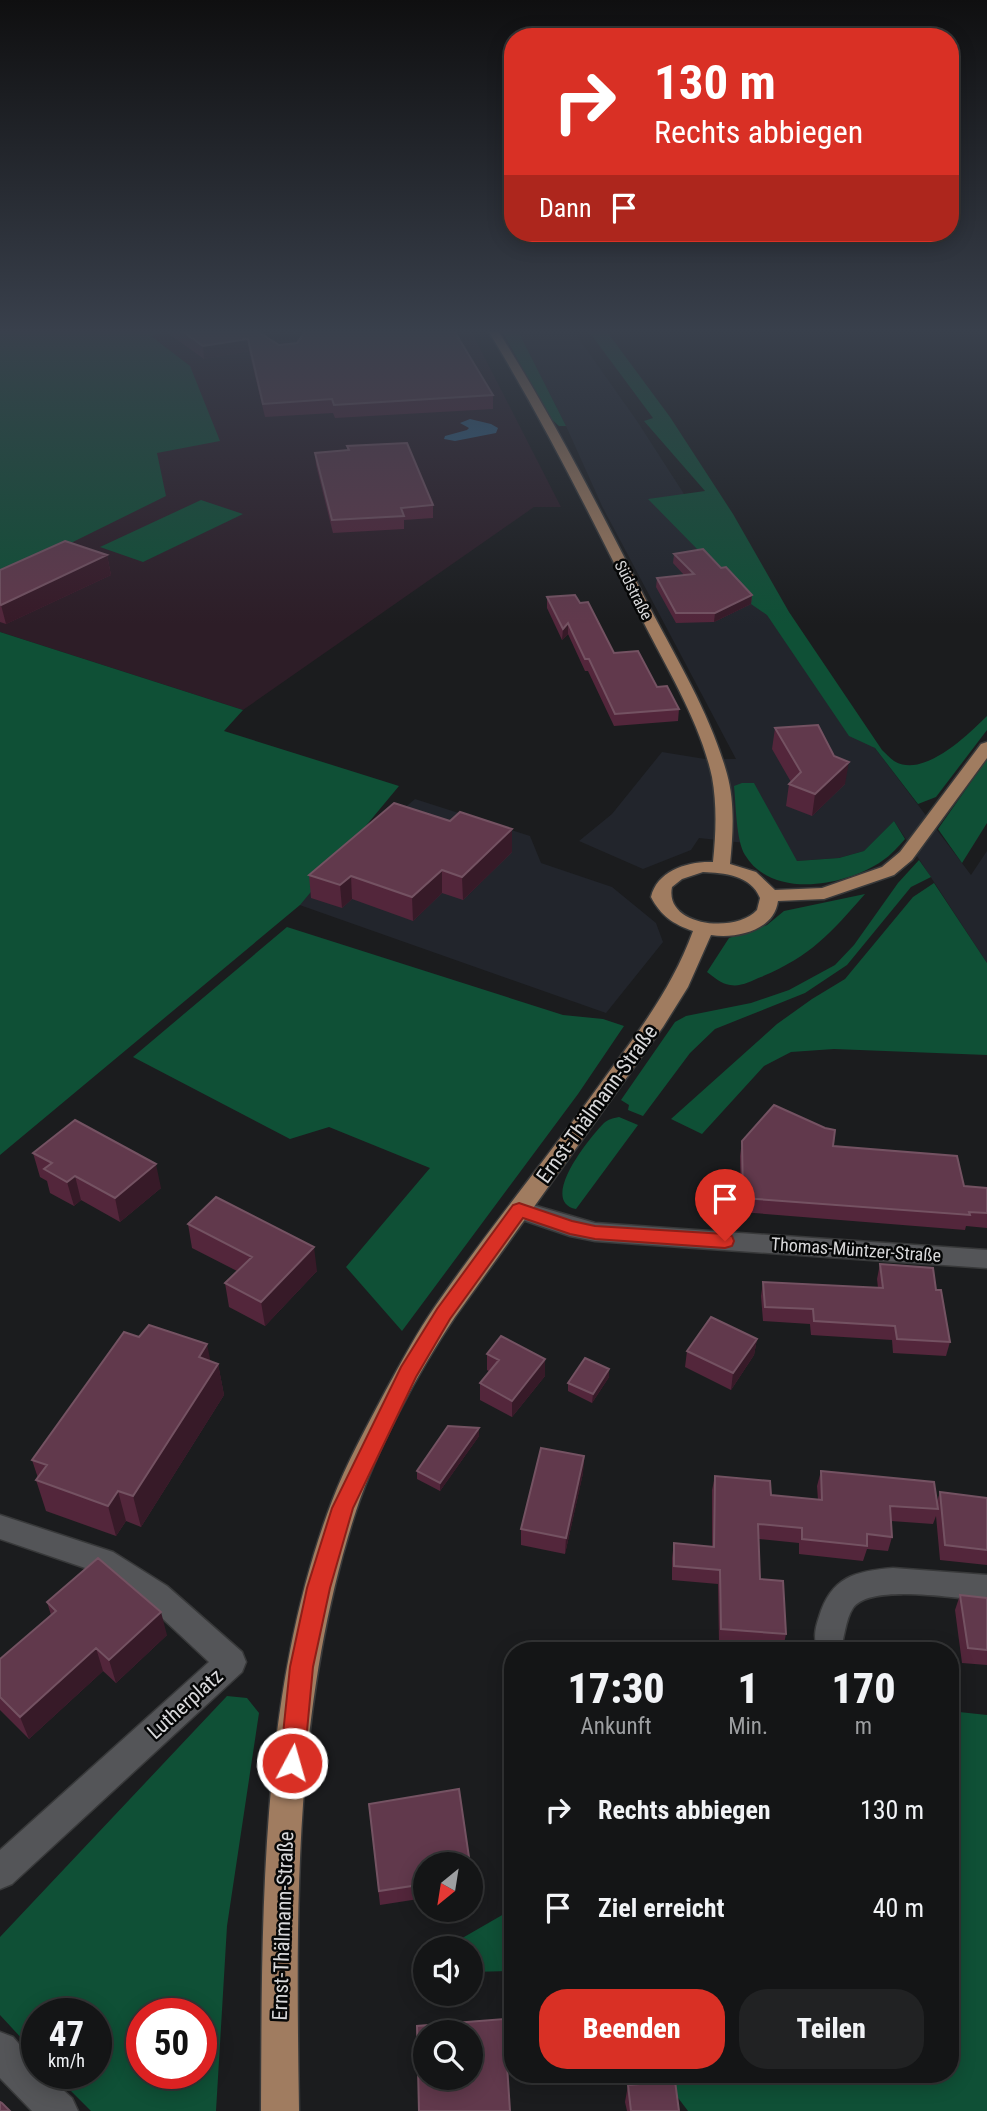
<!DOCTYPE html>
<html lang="de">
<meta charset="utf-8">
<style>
:root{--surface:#141516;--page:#212223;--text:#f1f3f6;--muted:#9d9fa1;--line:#333435;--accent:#d93025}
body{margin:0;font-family:"Roboto Condensed",sans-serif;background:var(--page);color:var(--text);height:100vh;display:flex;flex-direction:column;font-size:26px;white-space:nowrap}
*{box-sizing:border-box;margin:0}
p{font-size:23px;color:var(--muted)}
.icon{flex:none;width:38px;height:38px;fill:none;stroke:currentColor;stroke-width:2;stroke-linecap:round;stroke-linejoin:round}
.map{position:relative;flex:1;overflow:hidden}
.details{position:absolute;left:504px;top:1642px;width:455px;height:441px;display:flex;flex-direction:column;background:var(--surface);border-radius:28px;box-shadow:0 4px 18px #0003,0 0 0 2px var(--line)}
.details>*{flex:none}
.top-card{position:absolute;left:504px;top:28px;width:455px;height:214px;border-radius:28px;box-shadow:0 4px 18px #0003,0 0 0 2px var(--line);background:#d93025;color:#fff;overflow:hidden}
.needle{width:46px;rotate:210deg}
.tools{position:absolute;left:413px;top:1852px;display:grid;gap:14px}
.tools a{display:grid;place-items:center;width:70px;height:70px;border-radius:50%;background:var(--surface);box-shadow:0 4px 18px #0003,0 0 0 2px var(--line);font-size:35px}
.speed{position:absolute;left:21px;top:1998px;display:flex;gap:14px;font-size:35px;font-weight:700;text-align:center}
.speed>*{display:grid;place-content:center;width:91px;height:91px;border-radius:50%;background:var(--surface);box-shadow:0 4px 18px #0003,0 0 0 2px var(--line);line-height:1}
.speed small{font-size:18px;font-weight:400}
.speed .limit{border:10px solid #d22;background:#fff;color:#111}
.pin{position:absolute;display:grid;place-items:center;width:60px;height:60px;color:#fff;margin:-72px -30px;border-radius:50% 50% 50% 0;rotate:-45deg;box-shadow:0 0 7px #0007}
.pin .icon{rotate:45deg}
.me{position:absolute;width:77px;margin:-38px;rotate:6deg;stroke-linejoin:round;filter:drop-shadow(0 0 5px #0008)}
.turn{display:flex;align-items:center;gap:24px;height:147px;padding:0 35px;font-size:32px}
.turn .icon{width:91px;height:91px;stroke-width:2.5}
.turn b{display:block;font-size:49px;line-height:60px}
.then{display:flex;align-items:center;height:66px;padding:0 35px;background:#0003;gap:14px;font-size:26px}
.eta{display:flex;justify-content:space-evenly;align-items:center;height:119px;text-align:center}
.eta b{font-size:42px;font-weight:800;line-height:49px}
.button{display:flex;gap:14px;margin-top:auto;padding:14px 35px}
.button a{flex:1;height:80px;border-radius:28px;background:var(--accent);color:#fff;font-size:28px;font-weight:800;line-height:80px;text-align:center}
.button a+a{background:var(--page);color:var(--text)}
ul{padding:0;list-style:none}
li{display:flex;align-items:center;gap:21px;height:98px;padding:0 35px}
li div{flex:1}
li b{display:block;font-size:26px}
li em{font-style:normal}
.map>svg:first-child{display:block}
.built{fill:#22252c}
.education{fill:#2d1d27}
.green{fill:#0f5036;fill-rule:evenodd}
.water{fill:#326286}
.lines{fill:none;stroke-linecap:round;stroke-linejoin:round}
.minor-casing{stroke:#38393a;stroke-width:3}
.major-casing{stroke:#38393a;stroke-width:3}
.minor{fill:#545558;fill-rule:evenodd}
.major{fill:#a07c60;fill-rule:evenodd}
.wall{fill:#53263b}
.shaded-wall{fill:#371a28}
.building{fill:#61394c;stroke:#745262;stroke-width:2;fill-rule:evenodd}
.route{fill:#d93025;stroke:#8d1f18;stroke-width:2}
.labels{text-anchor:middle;stroke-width:5;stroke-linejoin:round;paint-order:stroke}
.far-street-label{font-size:16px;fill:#d8d8da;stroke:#060707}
.street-label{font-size:18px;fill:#d8d8da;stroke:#060707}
.near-street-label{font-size:21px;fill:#d8d8da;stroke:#060707}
</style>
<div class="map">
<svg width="987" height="2111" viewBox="0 0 987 2111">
<rect width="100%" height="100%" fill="#1b1c1e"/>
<path class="built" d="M517 329H572L637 421 684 494 713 493 875 748 971 875 987 851V963L894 821 864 851 839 858 797 861 764 845 699 838 691 850 643 869 579 841 612 814 662 752 705 759H736L602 506 566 426Z
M415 799 530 836 541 863 612 887 656 923 663 942 606 1013 294 903Z"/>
<path class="education" d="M168 329H470L561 507H534L243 710 0 632V578L157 453 190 366 151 336Z"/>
<path class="green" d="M0 329H168L151 336 190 366 220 441 157 453 166 496 0 578Z
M501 329H517L566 426H559L549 417Z
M587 329H605L670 417 733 514 789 612 882 750C885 753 890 758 894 761 923 779 968 735 987 716V730L936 797 918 804 875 748 849 736 767 615 751 604 648 499 705 491 644 421 653 418Z
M201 500 243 514 143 562 100 547Z
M0 632 243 710 224 731 399 786 300 905 0 1155Z
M987 759V823L962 863 938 829Z
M742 783H754L797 861 839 858 864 851 894 821 905 839C898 847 891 855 882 861 846 886 772 900 745 855 736 840 736 805 734 786Z
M919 860 931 877 911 887 847 965 805 993 715 1029 690 1053 643 1116 628 1110 629 1105 621 1100 675 1022 686 1016 751 1003 789 990 835 965 854 945 898 883Z
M934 883 987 963V1055L834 1049 791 1052 764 1066 702 1134 671 1119 777 1024 812 999 845 979 913 897Z
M865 894C830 934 811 956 761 977 751 981 741 987 730 985 721 984 714 977 707 972L729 938 767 925 784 911Z
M287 927 563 1015 603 1019 624 1026 578 1094 402 1331 346 1267 430 1168 329 1127 290 1139 133 1057Z
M619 1117 638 1125 576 1209C538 1201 590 1137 604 1123 607 1120 613 1118 619 1117Z
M227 1696 247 1698 259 1713 227 1926 216 2111H91L54 2074H96V2014H37V2055L0 2015V1937ZM142 2014H201V2074H142Z
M950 1711 987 1715V2111H688L660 2074H950Z
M513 1906V1971L471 1972V1948H445L504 1914Z"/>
<path class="water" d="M470 419 491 424 498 428 496 433 455 441 444 439 445 436 467 430 469 428 460 423Z"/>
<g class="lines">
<defs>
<path id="minor" d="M519 1201 595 1223 987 1250V1268L595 1241 570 1236 511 1216 507 1210 511 1204Z
M0 1515 113 1552 167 1586 242 1652 246 1662 242 1672 12 1884 0 1889V1850L209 1662 147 1604 94 1571 0 1539Z
M893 1568 987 1575V1601C959 1599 870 1583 853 1608 845 1620 845 1637 840 1650H818C813 1638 815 1629 819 1617 831 1577 855 1571 893 1568Z
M0 2032 13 2037 37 2065V2074H45L72 2098 78 2111H32L0 2078Z"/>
<path id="major" d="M487 329H497C554 419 603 515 651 610 679 663 711 716 727 774 735 803 733 834 730 864L756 872 775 890 822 888 882 867 900 852 981 744 987 742V758L912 860 894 875 824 899 778 901C774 931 736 939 711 935L688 987 663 1027 455 1317C418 1372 377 1448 356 1511 293 1704 296 1910 299 2111H261C262 1912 260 1689 332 1501 347 1462 367 1426 386 1390 402 1361 417 1332 436 1305 490 1227 551 1153 606 1076 640 1030 673 986 693 931 673 924 661 916 651 897 657 871 687 861 713 862 716 833 717 805 712 777 700 722 668 671 643 621 594 523 545 423 487 329ZM703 872C724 873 751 875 760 898L757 910C735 934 664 926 672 887L682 879Z"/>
</defs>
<use href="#minor" class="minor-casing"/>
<use href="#major" class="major-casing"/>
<use href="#minor" class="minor"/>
<use href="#major" class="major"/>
</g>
<path class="wall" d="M168 329H254L279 345 493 395V409L335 418 333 413 265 417 249 351 204 359 169 334Z
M347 446 433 505V518L404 520V529L333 533 316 465 315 453 347 450Z
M674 554 721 568 752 595 751 604 714 622 676 623 656 587 657 578 684 575 673 563Z
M107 555 111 575 6 624 0 622V570Z
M547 597 580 603 614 653 657 687 679 709 678 721 614 726 588 671H585L568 634 562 640 547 608Z
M775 728 845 784 812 816 786 806 789 784 791 782 772 749Z
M512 852 463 900 442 893 413 921 352 899 342 908 311 898 309 875Z
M742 1141 833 1146 964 1186 987 1188V1228L966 1226 965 1230 741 1212 740 1156Z
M33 1153 161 1188 120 1222 81 1200 74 1206 50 1193 47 1181 40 1177Z
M188 1224 317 1271 265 1326 229 1307 225 1283 237 1271 192 1248Z
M880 1264 936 1290 950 1342 946 1356 893 1353 892 1340 811 1335 810 1324 763 1321 761 1296 763 1282 878 1288 877 1279Z
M757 1339 754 1355 731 1390 685 1367 687 1351Z
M487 1354 545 1359V1376L512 1417 480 1400V1383L490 1372 487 1370Z
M211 1362 218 1364 224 1395 141 1527 126 1521 116 1536 46 1511 36 1480 38 1478 32 1460Z
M609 1377 592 1403 568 1391V1383Z
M479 1428V1436L440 1491 417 1479V1471Z
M584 1456 583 1473 565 1554 521 1545V1529Z
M821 1471 937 1501 940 1492 987 1498V1565L940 1560 936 1516 933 1524 891 1521 892 1537 888 1551 867 1549 863 1561 799 1554V1543L759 1539 760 1579 786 1634 783 1649 719 1643 718 1584 672 1580V1558L674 1543 712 1547V1490L715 1476 771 1495 818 1500 817 1486Z
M960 1595 987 1598V1665L962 1663 955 1610Z
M47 1602 167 1635 116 1683 103 1671 29 1739 0 1710V1659L51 1615Z
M369 1804 425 1864V1898L380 1905Z
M471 1866 473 1882V1896H471Z
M628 2085 679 2111H627L625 2102Z"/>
<path class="shaded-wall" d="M248 339 249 351 204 359 203 346Z
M107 555 111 575 6 624 1 605Z
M752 595 751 604 714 622 715 613Z
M568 623V634L562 640 563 629Z
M849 762 845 784 812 816 815 794Z
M512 829V852L463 900 462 877Z
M442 870V893L413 921 412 897Z
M351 876 352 899 342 908 340 885Z
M156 1164 161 1188 120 1222 115 1198Z
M75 1176 81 1200 74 1206 67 1182Z
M314 1247 317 1271 265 1326 261 1302Z
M757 1339 754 1355 731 1390 733 1373Z
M207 1344 213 1373 218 1364 224 1395 141 1527 133 1496 199 1357Z
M545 1359V1376L512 1417V1401Z
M609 1369V1377L592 1403 593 1394Z
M479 1428V1436L440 1491V1483Z
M584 1456 583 1473 565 1554 566 1538Z
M118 1491 126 1521 116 1536 108 1506Z
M161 1612 167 1635 116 1683 109 1660Z
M96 1648 103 1671 29 1739 20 1717Z"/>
<path class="building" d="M179 329H254L279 345 297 343 307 329H453L493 395 334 405 332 399 263 404 248 339 203 346Z
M407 443 433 505 401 508 404 516 332 520 315 453 349 450 347 446Z
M65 541 107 555 1 605 0 604V570Z
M703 549 721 568 726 567 752 595 715 613H676L657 578 694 574 674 554Z
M575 595 580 603 588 602 614 653 638 651 657 687 667 686 679 709 615 714 589 659H585L568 623 563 629 547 597Z
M818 725 834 756 849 762 815 794 789 784 801 772 775 728Z
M394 803 450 821 460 812 512 829 462 877 442 870 412 897 351 876 340 885 309 875Z
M774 1105 825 1128 835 1130 833 1146 957 1156 964 1186 987 1188V1213L969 1212 970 1215 743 1198 742 1141Z
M75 1120 156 1164 115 1198 75 1176 67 1182 44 1169 52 1163 33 1153Z
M216 1197 314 1247 261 1302 225 1283 252 1257 188 1224Z
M880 1264 933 1268 936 1290H941L950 1342 897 1339 895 1326 814 1321 813 1309 765 1307 763 1282 883 1288Z
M711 1317 757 1339 733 1373 687 1351Z
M149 1325 207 1344 199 1357 218 1364 133 1496 118 1491 108 1506 36 1480 47 1465 32 1460 124 1332 139 1337Z
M501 1336 545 1359 512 1401 480 1383 499 1360 487 1354Z
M585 1358 609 1369 593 1394 568 1383Z
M448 1426 479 1428 440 1483 417 1471Z
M541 1448 584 1456 566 1538 521 1529Z
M821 1471 934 1482 938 1509 890 1506 892 1537 867 1534V1546L802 1539V1528L758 1524 760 1579 783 1581 786 1634 721 1629 720 1570 674 1566V1543L714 1547 715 1476 770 1481 771 1495 822 1500Z
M940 1492 987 1498V1550L945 1545Z
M98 1558 161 1612 109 1660 96 1648 20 1717 0 1697V1659L56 1611 47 1602Z
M960 1595 987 1598V1650L968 1648Z
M459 1789 470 1864H425V1889V1884L379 1891 369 1804Z
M471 1866 473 1882H471Z
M504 2019 510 2111H419L417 2026ZM425 2032H471V2077H425Z
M675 2081 679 2111H631L628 2085Z
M0 2102 2 2103 10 2111H0Z"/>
<linearGradient id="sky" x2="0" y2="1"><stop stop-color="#0f0f10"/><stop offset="0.53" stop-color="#39404c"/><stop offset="1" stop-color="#39404c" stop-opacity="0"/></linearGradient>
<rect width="987" height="625" fill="url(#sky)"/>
<path class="route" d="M519 1203 572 1221 595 1226 725 1234 732 1236 734 1241 732 1246 725 1248 595 1239 570 1234 523 1218 450 1319 416 1377 353 1508 330 1588 313 1667 304 1763 300 1771 292 1775 283 1771 280 1763 290 1667 307 1588 332 1508 401 1367 437 1309 513 1205Z"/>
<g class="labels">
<g class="far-street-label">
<text transform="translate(634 590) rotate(63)" y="6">Südstraße</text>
</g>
<g class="street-label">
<text transform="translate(856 1250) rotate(4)" y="6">Thomas-Müntzer-Straße</text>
</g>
<g class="near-street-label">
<text transform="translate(597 1104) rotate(-54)" y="7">Ernst-Thälmann-Straße</text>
<text transform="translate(185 1704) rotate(-42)" y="7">Lutherplatz</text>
<text transform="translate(283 1926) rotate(-88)" y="7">Ernst-Thälmann-Straße</text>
</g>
</g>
</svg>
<div class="tools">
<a><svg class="needle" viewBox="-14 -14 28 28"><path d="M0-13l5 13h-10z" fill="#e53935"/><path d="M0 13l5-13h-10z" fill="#9d9fa1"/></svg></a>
<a><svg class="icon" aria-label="sound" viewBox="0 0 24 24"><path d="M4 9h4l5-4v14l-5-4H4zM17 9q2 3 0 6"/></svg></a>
<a><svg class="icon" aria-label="search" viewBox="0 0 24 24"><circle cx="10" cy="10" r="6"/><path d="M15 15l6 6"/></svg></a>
</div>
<div class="speed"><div>47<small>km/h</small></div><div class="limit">50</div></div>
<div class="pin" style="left:725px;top:1241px;background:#d93025"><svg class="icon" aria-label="arrive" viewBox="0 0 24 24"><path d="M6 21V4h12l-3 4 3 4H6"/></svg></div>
<svg class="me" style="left:292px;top:1763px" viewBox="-20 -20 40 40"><circle r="17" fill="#d93025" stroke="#fff" stroke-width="3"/><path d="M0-11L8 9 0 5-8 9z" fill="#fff"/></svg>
<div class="top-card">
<div class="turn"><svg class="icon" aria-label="right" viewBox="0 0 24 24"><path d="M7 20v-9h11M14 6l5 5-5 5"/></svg><div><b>130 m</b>Rechts abbiegen</div></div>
<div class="then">Dann<svg class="icon" aria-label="arrive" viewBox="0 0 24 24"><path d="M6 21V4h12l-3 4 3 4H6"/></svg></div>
</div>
<section class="details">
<div class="eta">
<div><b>17:30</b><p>Ankunft</p></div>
<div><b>1</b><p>Min.</p></div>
<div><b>170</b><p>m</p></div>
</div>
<ul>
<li><svg class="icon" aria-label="right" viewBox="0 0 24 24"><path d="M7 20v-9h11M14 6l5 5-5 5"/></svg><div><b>Rechts abbiegen</b></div><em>130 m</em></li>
<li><svg class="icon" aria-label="arrive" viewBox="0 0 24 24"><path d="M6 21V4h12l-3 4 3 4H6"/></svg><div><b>Ziel erreicht</b></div><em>40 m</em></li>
</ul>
<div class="button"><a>Beenden</a><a>Teilen</a></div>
</section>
</div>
